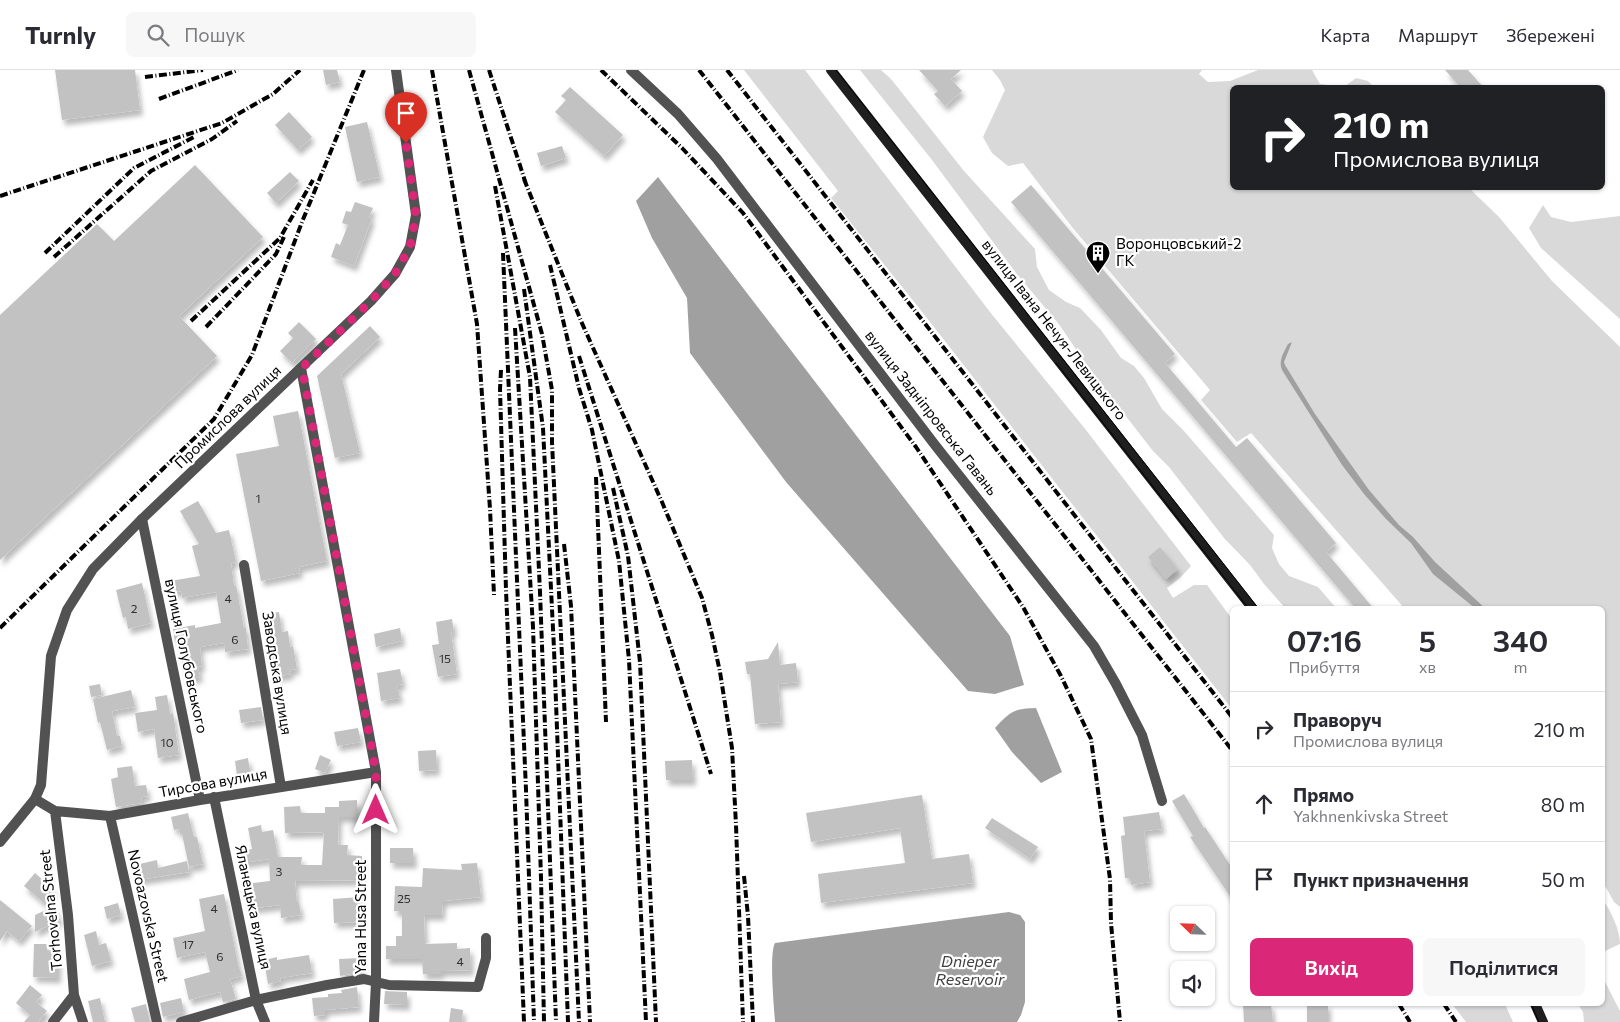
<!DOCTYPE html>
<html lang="uk">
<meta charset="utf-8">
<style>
:root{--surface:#fff;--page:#f7f7f7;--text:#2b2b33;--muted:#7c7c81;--line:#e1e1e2;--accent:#db2777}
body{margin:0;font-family:Commissioner,sans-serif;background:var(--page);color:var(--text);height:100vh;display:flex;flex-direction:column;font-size:19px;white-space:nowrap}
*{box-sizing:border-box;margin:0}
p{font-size:16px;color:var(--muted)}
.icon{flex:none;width:28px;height:28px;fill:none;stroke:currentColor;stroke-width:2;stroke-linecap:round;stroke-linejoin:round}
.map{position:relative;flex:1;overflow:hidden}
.panel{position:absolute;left:1230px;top:536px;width:375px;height:400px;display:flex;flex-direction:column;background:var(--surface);border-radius:8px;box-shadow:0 1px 4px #0004}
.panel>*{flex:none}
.banner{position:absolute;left:1230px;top:15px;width:375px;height:105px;border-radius:8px;box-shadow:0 1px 4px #0004;background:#202124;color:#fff;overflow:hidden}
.needle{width:32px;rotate:293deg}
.buttons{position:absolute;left:1170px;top:836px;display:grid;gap:10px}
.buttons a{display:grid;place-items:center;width:45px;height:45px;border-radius:8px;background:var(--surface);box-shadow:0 1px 4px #0004;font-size:25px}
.pin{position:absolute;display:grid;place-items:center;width:42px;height:42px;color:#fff;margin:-51px -21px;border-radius:50% 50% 50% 0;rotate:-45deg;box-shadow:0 0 5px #0007}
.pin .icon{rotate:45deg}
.me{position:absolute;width:55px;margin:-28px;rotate:0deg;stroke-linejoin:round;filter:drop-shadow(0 0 4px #0008)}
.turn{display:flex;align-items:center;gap:18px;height:105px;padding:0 20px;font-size:22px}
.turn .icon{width:65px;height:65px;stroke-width:2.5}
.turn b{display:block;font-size:35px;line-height:42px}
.eta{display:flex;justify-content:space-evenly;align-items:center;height:85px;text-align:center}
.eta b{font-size:30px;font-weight:600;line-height:35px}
.primary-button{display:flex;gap:10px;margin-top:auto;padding:10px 20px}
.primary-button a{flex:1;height:58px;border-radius:8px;background:var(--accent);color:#fff;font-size:20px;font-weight:600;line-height:58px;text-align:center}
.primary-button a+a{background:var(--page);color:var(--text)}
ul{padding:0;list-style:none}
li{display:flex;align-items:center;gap:15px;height:75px;padding:0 20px;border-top:1px solid var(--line)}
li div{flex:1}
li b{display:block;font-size:19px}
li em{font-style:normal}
header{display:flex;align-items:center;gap:30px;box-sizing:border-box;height:70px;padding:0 25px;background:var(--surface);border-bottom:1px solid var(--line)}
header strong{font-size:24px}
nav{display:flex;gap:28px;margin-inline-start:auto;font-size:18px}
.search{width:350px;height:45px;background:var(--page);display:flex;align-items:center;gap:12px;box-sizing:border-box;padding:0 18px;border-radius:8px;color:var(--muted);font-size:19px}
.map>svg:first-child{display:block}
.green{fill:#d9d9d9}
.water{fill:#a0a0a0}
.building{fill:#c2c2c2;filter:url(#shadow)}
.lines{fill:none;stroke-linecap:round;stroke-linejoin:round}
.minor{stroke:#525252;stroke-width:10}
.tertiary{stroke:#525252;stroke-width:10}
.secondary{stroke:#1f1f1f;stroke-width:10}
.tram{stroke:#000;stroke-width:1}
.rail{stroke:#000;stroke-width:4;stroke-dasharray:8 2.5 1 2.5;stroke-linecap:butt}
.route{stroke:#db2777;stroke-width:9;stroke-dasharray:0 16.2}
.labels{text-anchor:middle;stroke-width:4.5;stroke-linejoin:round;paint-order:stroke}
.number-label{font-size:12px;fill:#303030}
.poi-label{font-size:15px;fill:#000;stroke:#fff;text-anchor:start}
.street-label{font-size:15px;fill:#000;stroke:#fff}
.water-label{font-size:16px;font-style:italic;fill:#414141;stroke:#fff}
</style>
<header>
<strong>Turnly</strong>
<div class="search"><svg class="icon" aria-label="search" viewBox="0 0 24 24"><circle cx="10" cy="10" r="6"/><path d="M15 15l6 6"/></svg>Пошук</div>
<nav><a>Карта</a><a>Маршрут</a><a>Збережені</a></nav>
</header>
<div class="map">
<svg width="1620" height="952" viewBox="0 0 1620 952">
<defs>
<filter id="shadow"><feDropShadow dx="3" dy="5.5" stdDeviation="2.5" flood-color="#0004"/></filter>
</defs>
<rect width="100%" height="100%" fill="#fff"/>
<path class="green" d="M744 0H805L990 242 1086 360 1191 496 1180 508 1167 518 1173 528 1194 515H1207L1232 549V639L923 243 831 128 838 121Z
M860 0H881L891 9 964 101 1035 179 1037 197 1049 220 1066 232 1080 238 1101 260 1121 288 1134 296 1144 308 1162 339 1184 361 1274 465 1272 478 1279 494 1289 506 1318 517 1337 539H1286L1264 514 1250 495 1224 468 1169 397 1153 381 1093 304 1058 253 1016 203 932 90Z
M992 0H1202L1199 4 1208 12 1230 11 1258 0H1312L1320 14 1344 17 1356 8 1368 11 1374 17 1232 18V118H1469L1499 147 1552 211 1620 277V837L1614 832 1603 812 1602 539H1405L1251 363 1237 372 1201 330 1210 320 1072 157 1023 93 1008 96 992 83 983 67 1005 20 1000 10Z
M1543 135 1551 147 1571 152 1620 146V249L1541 178 1529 158Z
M1603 830C1611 841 1620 860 1620 874L1603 882Z
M1603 908 1620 941V952H1584L1583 942 1578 934H1602Z
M1452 934H1505L1513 952H1466Z"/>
<path class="water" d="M658 107 1010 566 1024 615 995 624 968 621 786 412 690 283 687 228 652 168 636 131Z
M1292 272 1284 292 1285 295 1315 344 1369 420 1399 455 1413 467 1435 492 1486 539H1476L1433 504 1411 473 1386 449 1364 424 1342 395 1282 300C1278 291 1284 282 1288 274Z
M1036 638 1062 702 1041 713 1012 682 995 658C1011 641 1013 639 1036 638Z
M1009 842 1020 845 1025 852V932L1021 945 1017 952H775C774 937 769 883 775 873Z"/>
<path class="building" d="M55 0H135L140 40 62 50Z
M323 0H337L340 12 326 15Z
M919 0H961L951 9 962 21 945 36 934 24 938 21Z
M1445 0H1468L1484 18H1461Z
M570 17 623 65 604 86 555 42 566 30 561 26Z
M289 42 312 67 298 80 275 55Z
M367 52 380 107 357 112 345 57Z
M562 76 566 88 541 96 537 83Z
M195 95 263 167 179 246 217 286 0 490V245L97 154 114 171Z
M290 102 299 111 276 133 267 123Z
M1031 115 1175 284 1165 293 1236 377 1247 368 1336 473 1326 482 1374 539H1356L1011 132Z
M355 132 373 138 369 147 372 148 354 196 331 187 336 173 340 175 348 155 342 153 346 141 351 142Z
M299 252 316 269 292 293 280 281 293 268 288 263Z
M370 256 380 267 341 304 360 383 335 388 317 306Z
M298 341 327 491 299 497 300 503 261 511 236 384 279 376 273 346Z
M198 431 216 463 229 460 236 492 231 493 234 516 236 515 244 558H246L248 579 225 582 224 573 200 577 202 596 198 597 200 607 185 610 179 571 175 572 173 559 195 555V558L221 553 216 522 182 528 181 521 172 522 170 511 200 506 192 476 199 474 180 441Z
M1160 477 1178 499 1166 509 1148 487Z
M142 513 151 553 128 559 126 547 123 548 116 520Z
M279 542 282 562 288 561 290 577 293 576 297 599 290 600 291 604 274 607 268 558 266 559 264 544Z
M452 549 454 562H451L457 604 438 607 432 575 439 574 436 552Z
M400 558 402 571 376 577 374 564Z
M778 572 780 595 796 593 798 612 778 614 781 652 755 654 750 604H747L745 592 768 589Z
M400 599 403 614 397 615 400 628 381 631 377 603Z
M100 614 102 625 91 627 89 616Z
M131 620 135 637 112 641 117 666H120L122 676 107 680 100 652 98 653 93 629Z
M167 625 170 644 173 643 179 685 158 688 154 659 138 662 135 643 157 640 155 627Z
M261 637 263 650 241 653 239 640Z
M358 658 361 672 337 676 334 662Z
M436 680 437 700 419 701 418 681Z
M320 685 331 690 325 703 315 699Z
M248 688 250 702 237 705 235 691Z
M692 690 693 710H666L665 691Z
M132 696 135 716 146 715 148 726 141 727 142 733 116 737 111 709 118 707 117 698Z
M1184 724 1204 758 1205 757 1232 798V829L1190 767 1193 766 1172 731Z
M922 725 932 789 969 784 973 813 821 833 818 804 905 793 900 758 811 772 806 743Z
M357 730V747H339V745L338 775H348L347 785 362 786 361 810 295 811 297 833H299L301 845 281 848 280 835 247 839 244 819 253 817V813L270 811 269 789 242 793 240 781 252 779 248 758 261 755 262 762 273 760 278 787H277H302L301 795H322L324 762 285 763 284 737 300 736 301 743H325V737H339V731Z
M1159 742 1162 759 1144 761 1150 812 1131 815 1130 808H1125L1121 766 1125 765 1123 747Z
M188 743 194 767H197L203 794 189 797 182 764H180L179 759 174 760 171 747Z
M992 748 1038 777 1030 789 985 758Z
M390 778H413L414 793H390Z
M157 790 158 798 187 791 189 802 138 810 135 795Z
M477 793 481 827 443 831 442 845H424L425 874 457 873V879L470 878 471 900 441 901V904H423L422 889H386V876H396V866H402V841H394L395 816 422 817 423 798 462 800 461 794Z
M35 803 54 820 44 833 24 816Z
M224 824 238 894 242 906 230 909 236 929 223 932 220 922 189 930 184 909 210 902 205 882 177 888 173 868 205 861 199 829Z
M360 827 361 852 334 853 333 829Z
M0 830 32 856 19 871 7 861 0 871Z
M118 833 121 845 107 849 104 837Z
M54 836 60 850 35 862V845Z
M96 861 99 875 106 873 111 891 92 896 84 865Z
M34 874H47V880L53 881 52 888H58V908L33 907Z
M309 885 312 903 280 908 281 911 268 914 264 890 277 887V890Z
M360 888 361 902 340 906 339 889Z
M30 915 42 925 36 932 47 941 38 952H24L30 945 16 933Z
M357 917 359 937 325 940V945L314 946 312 928 328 927V924L342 923 341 920Z
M385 921 407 922V935L384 934Z
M100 928 105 952H93L88 931Z
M181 928 184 942 163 947 160 933Z
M146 934 150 952H135L131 938Z
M1243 934H1271L1273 952H1244Z
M1307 934H1328V952H1307Z
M451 938 463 940 462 952H449Z"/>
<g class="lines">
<path class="minor" d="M631 0 678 44 717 89 935 375 1094 576 1116 614 1142 665 1162 731
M301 298 376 702V912L374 952
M142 449 200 730
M244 495 281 717
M214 727 256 930 265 952
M35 729 55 741 68 845 74 925 53 952
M55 741 110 746 200 730 376 702
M110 746 157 952
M74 925 83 952
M181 952 256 930 327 915 364 909 389 915 478 917 486 888V868"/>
<path class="tertiary" d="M0 772 35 729 41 715 51 586 67 540 93 499 142 449 371 231 395 204 410 177 416 145 396 0"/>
<path class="secondary" d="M831 0 1253 539
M1535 934 1543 952"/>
<path class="tram" d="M836 0 1259 539
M1056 293 1249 539
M1531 934 1539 952"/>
<path class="rail" d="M432 0 477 254 490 439 494 525
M469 0 542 264 552 320V372L579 952
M489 0 526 114
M601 0 682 78 743 143 916 377 1023 537 1061 606 1091 669 1110 809 1111 853 1120 952
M699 0 1232 680
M727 0 1232 647
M145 7 203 0
M159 29 238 0
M524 109 581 251 662 432 702 528 712 565 720 602 732 678 736 755 743 952
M495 116 530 307 540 522 556 952
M0 126 222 53 273 24 300 0
M45 183 134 98 194 67
M503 183 526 720 534 952
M54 187 151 101 212 69 237 51
M550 195 579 318 592 360 619 491 629 590 646 952
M524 219 543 358 554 579 568 952
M191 251 280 168 313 110
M206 257 276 184 284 167
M515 258 533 557 541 808 544 952
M579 286 711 704
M501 300 500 319 506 520 524 952
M596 407 606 652
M613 418 628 486 640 592 656 952
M564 474 571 536 590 952
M0 558 214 349 252 285 302 152 364 0
M744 806 748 846 753 952
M1399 934 1410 952
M1444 934 1456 952"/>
</g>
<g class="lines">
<path class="route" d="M376 740V702L302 298 371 231 395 204 410 177 416 146 406 73"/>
</g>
<defs>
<symbol id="building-pin" viewBox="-11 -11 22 30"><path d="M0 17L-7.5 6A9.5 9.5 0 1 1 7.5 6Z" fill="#000" stroke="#fff"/><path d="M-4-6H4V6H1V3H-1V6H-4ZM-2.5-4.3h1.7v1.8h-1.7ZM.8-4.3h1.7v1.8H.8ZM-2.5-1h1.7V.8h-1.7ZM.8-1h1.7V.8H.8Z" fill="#fff"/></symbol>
</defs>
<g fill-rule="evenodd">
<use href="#building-pin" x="1084" y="169" width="28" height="38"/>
</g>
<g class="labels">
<g class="number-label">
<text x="258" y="433">1</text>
<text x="228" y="533">4</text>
<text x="134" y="543">2</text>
<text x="235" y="574">6</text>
<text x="445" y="593">15</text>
<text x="167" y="677">10</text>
<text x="279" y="806">3</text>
<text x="404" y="833">25</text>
<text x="214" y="843">4</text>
<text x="188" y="879">17</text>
<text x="220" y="891">6</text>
<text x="460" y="896">4</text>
</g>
<g class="poi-label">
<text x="1116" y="179">Воронцовський-2<tspan x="1116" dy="17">ГК</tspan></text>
</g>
<g class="street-label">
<text transform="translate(1054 260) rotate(52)" y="5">вулиця Івана Нечуя-Левицького</text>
<text transform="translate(931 343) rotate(52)" y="5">вулиця Задніпровська Гавань</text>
<text transform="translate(228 347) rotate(-44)" y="5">Промислова вулиця</text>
<text transform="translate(186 586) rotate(78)" y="5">вулиця Голубовського</text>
<text transform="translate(277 603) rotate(81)" y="5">Заводська вулиця</text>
<text transform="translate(213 713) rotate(-10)" y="5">Тирсова вулиця</text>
<text transform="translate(253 837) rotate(78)" y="5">Яланецька вулиця</text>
<text transform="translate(51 840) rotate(-96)" y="5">Torhovelna Street</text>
<text transform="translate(148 846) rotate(77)" y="5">Novoazovska Street</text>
<text transform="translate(361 847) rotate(-90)" y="5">Yana Husa Street</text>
</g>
<g class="water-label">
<text x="970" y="897">Dnieper<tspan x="970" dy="18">Reservoir</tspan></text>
</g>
</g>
</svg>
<div class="buttons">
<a><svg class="needle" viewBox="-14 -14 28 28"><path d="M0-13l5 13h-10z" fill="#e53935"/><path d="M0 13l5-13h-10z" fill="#7c7c81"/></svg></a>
<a><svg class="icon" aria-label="sound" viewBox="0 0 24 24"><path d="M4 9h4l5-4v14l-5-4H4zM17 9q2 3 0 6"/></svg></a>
</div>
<div class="pin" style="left:406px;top:73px;background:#d93025"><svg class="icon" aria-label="arrive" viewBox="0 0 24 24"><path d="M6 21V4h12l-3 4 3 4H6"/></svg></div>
<svg class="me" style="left:376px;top:740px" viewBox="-20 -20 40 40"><path d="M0-17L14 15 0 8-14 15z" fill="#db2777" stroke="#fff" stroke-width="4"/></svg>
<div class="banner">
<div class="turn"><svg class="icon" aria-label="right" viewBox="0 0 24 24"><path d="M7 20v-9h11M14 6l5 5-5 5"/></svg><div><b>210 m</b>Промислова вулиця</div></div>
</div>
<section class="panel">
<div class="eta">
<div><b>07:16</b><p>Прибуття</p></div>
<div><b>5</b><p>хв</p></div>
<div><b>340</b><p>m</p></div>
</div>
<ul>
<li><svg class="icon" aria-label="right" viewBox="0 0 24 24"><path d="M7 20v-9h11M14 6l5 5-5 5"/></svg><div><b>Праворуч</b><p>Промислова вулиця</p></div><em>210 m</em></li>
<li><svg class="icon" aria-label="ahead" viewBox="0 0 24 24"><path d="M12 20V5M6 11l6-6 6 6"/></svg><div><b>Прямо</b><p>Yakhnenkivska Street</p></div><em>80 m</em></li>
<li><svg class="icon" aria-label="arrive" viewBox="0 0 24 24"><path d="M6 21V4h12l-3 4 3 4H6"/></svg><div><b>Пункт призначення</b></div><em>50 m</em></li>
</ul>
<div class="primary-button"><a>Вихід</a><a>Поділитися</a></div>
</section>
</div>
